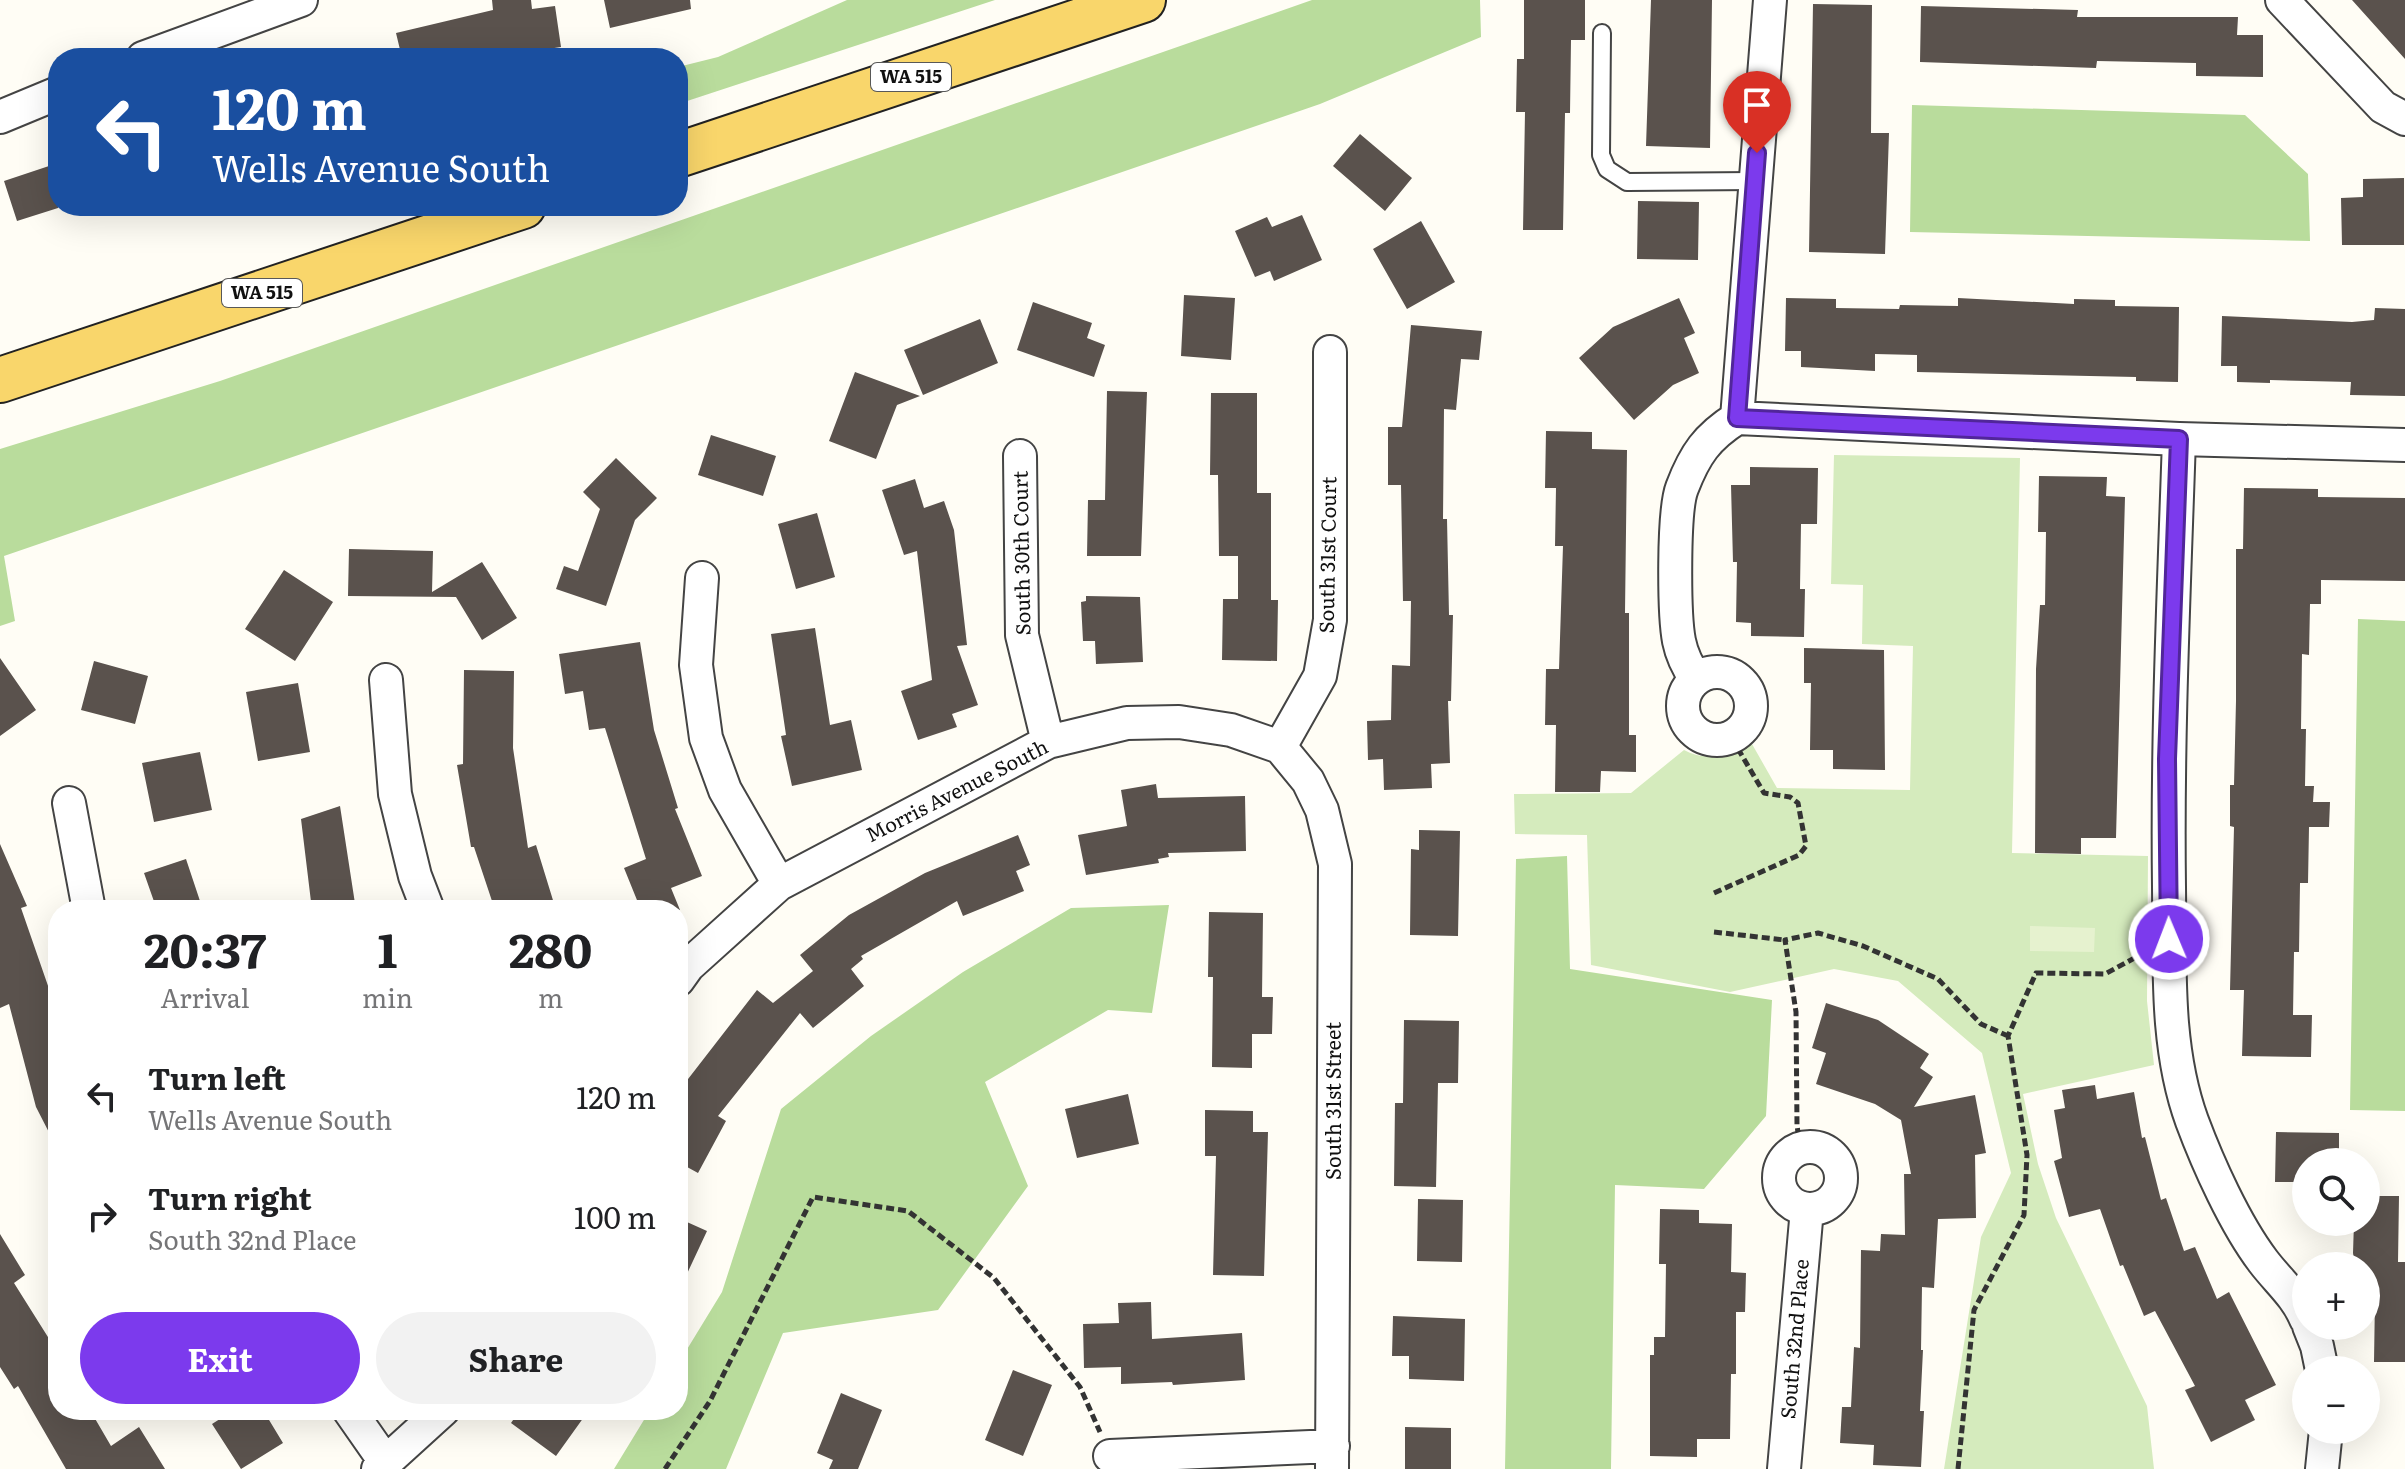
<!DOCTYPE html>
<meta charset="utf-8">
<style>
:root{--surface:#fff;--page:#f2f2f2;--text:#202124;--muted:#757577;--accent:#7c3aed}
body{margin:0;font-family:Literata,serif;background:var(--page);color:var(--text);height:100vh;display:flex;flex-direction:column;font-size:30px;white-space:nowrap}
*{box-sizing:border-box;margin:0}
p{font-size:26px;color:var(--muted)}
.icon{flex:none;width:44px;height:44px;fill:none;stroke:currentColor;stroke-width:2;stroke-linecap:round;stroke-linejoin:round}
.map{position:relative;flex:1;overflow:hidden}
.side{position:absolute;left:48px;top:900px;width:640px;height:520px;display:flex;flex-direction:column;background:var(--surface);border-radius:32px;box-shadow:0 8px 32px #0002}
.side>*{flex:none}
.top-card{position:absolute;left:48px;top:48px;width:640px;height:168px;border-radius:32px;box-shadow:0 8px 32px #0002;background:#1a4fa0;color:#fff;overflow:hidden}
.tools{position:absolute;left:2292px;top:1148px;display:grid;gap:16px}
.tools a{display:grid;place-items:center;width:88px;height:88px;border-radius:50%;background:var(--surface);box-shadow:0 8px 32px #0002;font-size:40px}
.pin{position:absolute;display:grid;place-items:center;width:68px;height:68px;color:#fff;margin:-82px -34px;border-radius:50% 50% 50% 0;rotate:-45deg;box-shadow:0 0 8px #0007}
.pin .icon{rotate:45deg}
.me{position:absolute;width:88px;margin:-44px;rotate:359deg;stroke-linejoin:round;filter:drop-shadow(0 0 6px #0008)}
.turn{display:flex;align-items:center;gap:28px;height:168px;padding:0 32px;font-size:36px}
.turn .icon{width:104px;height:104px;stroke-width:2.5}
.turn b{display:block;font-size:56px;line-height:68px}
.eta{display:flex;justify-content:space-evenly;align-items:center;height:136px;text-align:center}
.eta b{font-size:48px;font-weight:700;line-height:56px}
.action{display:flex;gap:16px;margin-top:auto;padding:16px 32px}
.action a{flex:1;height:92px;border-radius:48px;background:var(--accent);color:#fff;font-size:32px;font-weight:700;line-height:92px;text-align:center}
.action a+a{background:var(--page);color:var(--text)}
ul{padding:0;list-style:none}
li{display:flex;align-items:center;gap:24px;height:120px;padding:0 32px}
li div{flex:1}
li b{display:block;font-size:30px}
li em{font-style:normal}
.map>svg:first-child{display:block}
.green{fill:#d5ebbd}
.forest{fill:#b9dc9c}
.pitch{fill:#e6f2cf}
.building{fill:#5a524d}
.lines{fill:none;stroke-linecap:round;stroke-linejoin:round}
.lane-casing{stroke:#444;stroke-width:20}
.street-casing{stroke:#444;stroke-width:36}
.primary-casing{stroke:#222;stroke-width:48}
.path{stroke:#333;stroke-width:5;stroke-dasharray:8 4;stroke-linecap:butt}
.lane{stroke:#fff;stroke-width:16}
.street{stroke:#fff;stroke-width:32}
.primary{stroke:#f9d66b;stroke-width:44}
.route-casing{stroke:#51269a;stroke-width:20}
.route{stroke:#7c3aed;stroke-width:14}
.labels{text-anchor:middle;stroke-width:8;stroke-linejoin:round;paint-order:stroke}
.shield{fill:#fff;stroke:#585858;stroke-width:2}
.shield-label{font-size:18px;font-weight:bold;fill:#111}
.street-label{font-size:20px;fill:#111;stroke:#fff}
</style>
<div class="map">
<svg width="2405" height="1469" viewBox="0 0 2405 1469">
<rect width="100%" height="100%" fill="#fffdf5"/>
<path class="green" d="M1834 455 2020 458 2012 853 2148 856 2147 1001 2154 1065 2023 1094 2038 1164 2056 1218 2147 1406 2154 1469H1944L1981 1237 2011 1173 1982 1053 1898 981 1834 969 1730 992 1591 965 1587 835 1515 834 1514 794 1631 793 1684 750C1706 763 1731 753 1752 744L1777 788 1910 790 1913 646 1862 644 1863 585 1831 584Z"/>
<path class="forest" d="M847 0H995L678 104V67L718 57Z
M1312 0H1480L1481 37 1320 104 4 556 15 621 0 626V449L220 381Z
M1912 105 2245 115 2308 174 2310 241 1910 232Z
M2358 619 2405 621V1111L2350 1110Z
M1567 856 1570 969 1772 1000 1766 1116 1704 1189 1615 1185 1611 1469H1505L1516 859Z
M1169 905 1152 1013 1108 1010 985 1082 1028 1186 938 1310 783 1333 726 1469H614L650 1410H678V1364L722 1292 781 1109 871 1036 963 972 1071 908Z"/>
<path class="pitch" d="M2030 926 2095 928 2094 952 2030 951Z"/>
<path class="building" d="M492 0H531L532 9 555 6 561 47 487 58H402L396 33 493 10Z
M604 0H690L691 9 610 28Z
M1524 0H1585V40H1571L1570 113H1565L1563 230H1523L1525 112H1516L1517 59H1524Z
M1651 0H1712L1710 148 1646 146Z
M2352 0H2405V59Z
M1813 4 1872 5 1871 133H1889L1885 254 1809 252Z
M1921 6 2078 10 2077 17H2238L2237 35H2263V77L2196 76V63L2097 61 2096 68 1920 62Z
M1360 134 1412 178 1385 211 1333 166Z
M58 163V208L17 221 4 181Z
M2404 178V245H2342L2341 198 2363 197V179Z
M1638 201 1699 202 1698 260 1637 259Z
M1302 215 1322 260 1274 281 1270 271 1255 277 1235 231 1267 217 1272 227Z
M1421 221 1455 282 1407 309 1373 249Z
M1184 295 1235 298 1231 360 1181 356Z
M1679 298 1695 333 1684 338 1699 373 1673 385 1634 420 1579 358 1613 327Z
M1786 298 1836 299V308L1899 309 1900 305 1958 306V298L2074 304V299L2115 300V306L2179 307 2178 382 2136 381V377L1917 372V355L1875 354V371L1801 367V351H1785Z
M1033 302 1092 323 1087 338 1105 345 1094 377 1017 350Z
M2375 308 2405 309V396L2350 395 2351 382 2270 380V383L2237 382V366H2221L2222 316 2352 322 2374 320Z
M980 319 998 363 923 395 904 350Z
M1411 325 1482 331 1479 360 1461 359 1456 410 1444 409 1443 519H1447L1449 615H1453L1451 701H1448L1450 763 1431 764 1432 788 1384 790 1383 759 1368 760 1367 721 1391 720 1392 665 1410 666 1411 601H1403L1401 485H1388V427H1402Z
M855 372 920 396 897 405 876 459 829 441Z
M1107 391 1147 392 1141 556H1087L1088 500H1105Z
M1211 393H1257V493H1271V600H1278L1277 661 1222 660 1223 599H1238V556H1219L1218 475H1210Z
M1546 431 1592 432V449L1627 450 1625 613H1629V735H1636V772L1601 771 1600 792H1555L1556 725H1545L1546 669H1559L1563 546H1555L1556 488H1545Z
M711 435 776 456 763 496 698 475Z
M616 458 657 498 635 520 606 606 556 589 564 566 578 571 600 509 583 492Z
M1750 467 1818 468 1817 524H1801L1800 589H1805L1804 637 1751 636V623L1736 622 1737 562H1733L1731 485H1750Z
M2039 476 2107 477 2106 496 2125 497 2116 838H2081V854L2035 853 2036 669 2040 605H2045L2046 532H2038Z
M915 479 924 508 944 501 954 530 967 645 957 646 978 705 952 714 957 727 918 740 901 691 932 680 917 551 904 555 882 490Z
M2244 488 2318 489V497L2405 498V581L2321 580V604H2310L2309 655 2302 654 2301 729H2306L2305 786H2314L2313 802H2330L2329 827H2309L2308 883H2300L2299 952H2294L2293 1015H2312L2311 1057 2242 1056 2244 990H2230L2234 827 2230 826V785H2234L2236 701V549H2243Z
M817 513 835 577 796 589 778 524Z
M349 549 433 551 432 592 482 562 517 618 482 640 456 597 348 596Z
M284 570 333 602 295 661 245 629Z
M1086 596 1140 597 1143 662 1096 664 1095 641H1083L1081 602 1086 601Z
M815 628 830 725 851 720 862 770 792 786 781 736 786 735 771 634Z
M640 642 654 730 678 808 675 809 702 876 671 888 680 910H641L624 868 646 859 605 728 589 730 583 691 565 694 559 654Z
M1804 648 1884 650 1885 770 1833 769V750H1810L1811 683H1804Z
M0 658 36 710 0 736Z
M94 661 148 676 135 724 81 710Z
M464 670 514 671 513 748 528 848 536 845 556 910H495L474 847H471L457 765 463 764Z
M298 683 310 752 258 761 246 692Z
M200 752 212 810 154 822 142 763Z
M1156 784 1158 798 1245 796 1246 851 1168 853 1169 857 1158 859 1159 863 1086 875 1078 835 1127 826 1121 790Z
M340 806 356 910H312L301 819Z
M1419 830 1460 831 1458 936 1410 935 1411 849 1419 850Z
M1018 835 1030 865 1016 871 1024 891 963 916 957 901 861 956 863 959 851 969 864 986 813 1028 800 1013 718 1116 726 1121 698 1173 678 1162V1092L757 990 773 1003 813 971 800 955 849 915 925 873Z
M0 844 27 906 21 908 55 1006 49 1008 58 1045V1150L36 1107 9 1004 0 1008Z
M186 859 203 910H157L144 873Z
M1209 912 1263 913 1262 997H1273L1272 1034H1252V1068L1212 1067 1213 977H1208Z
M1826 1003 1878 1020 1929 1054 1920 1068 1933 1077 1914 1107 1975 1095 1986 1153 1975 1155 1976 1218 1938 1219 1934 1288 1922 1287 1921 1350H1923L1920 1411H1924L1921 1467 1873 1465 1874 1445 1840 1443 1842 1407H1851L1854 1347 1860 1348 1861 1250 1880 1251 1881 1234 1905 1235 1904 1174H1911L1901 1120 1875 1104 1816 1084 1826 1053 1812 1048Z
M1404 1020 1459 1021 1458 1083H1438L1436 1187 1394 1186 1395 1103H1403Z
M2095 1085 2097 1099 2134 1092 2142 1138 2145 1137 2161 1200 2166 1198 2184 1251 2195 1247 2217 1299 2229 1292 2276 1385 2245 1400 2255 1420 2211 1442 2185 1390 2195 1386 2155 1311 2144 1316 2123 1265 2120 1266 2100 1209 2069 1217 2054 1161 2062 1158 2054 1110 2065 1108 2062 1090Z
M1128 1094 1139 1144 1077 1158 1065 1109Z
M1205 1110 1253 1111V1132H1268L1264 1276 1213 1275 1216 1156H1205Z
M2276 1132 2339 1133V1162H2306V1182H2275Z
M2366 1196H2399L2398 1262H2405V1362H2374L2375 1298H2366V1266H2355L2353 1253 2354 1222H2366Z
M1418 1199 1463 1200 1462 1262 1417 1261Z
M1660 1209 1699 1210V1223L1732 1224 1731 1272 1746 1273 1745 1312H1736V1374H1731L1730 1439H1697V1457L1650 1456V1355H1654V1337H1665L1666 1264H1659Z
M678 1218 707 1231 678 1293Z
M0 1234 25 1275 14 1283 58 1353V1410H90L111 1446 139 1427 165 1469H66L18 1386 14 1389 0 1367Z
M1151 1302 1152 1339 1242 1333 1245 1380 1173 1385 1172 1382 1121 1384V1367L1084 1368 1083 1324 1119 1323 1118 1303Z
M1393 1316 1465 1319 1464 1381 1409 1379V1356H1392Z
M1013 1370 1052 1385 1023 1456 985 1440Z
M841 1393 882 1410 858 1469H829L833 1460 817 1453Z
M234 1410H263L283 1443 241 1469 212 1424Z
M520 1410H589L556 1456 511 1423Z
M1405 1427 1451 1428V1469H1405Z"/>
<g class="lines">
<defs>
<path id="lane" d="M1602 33 1601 155 1607 169 1627 182 1755 181"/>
<path id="street" d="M2282 0 2383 107 2405 119
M143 58 301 0
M0 117 58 93
M1737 418 2179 439 2405 445
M2179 439C2174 588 2167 737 2169 887 2170 964 2165 1047 2192 1121 2208 1164 2235 1224 2263 1261 2278 1281 2296 1295 2306 1319
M1020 456 1022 635 1048 742
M702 578 696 665 706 738 725 790 779 884
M1683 706a34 34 0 1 1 68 0a34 34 0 1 1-68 0Z
M1696 679C1687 666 1682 656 1679 641 1674 615 1673 511 1682 488 1695 454 1707 437 1737 418L1770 0
M386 680 395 794 415 876 428 910
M1280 747 1308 781 1322 810 1335 864 1332 1469
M1280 747 1320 676 1330 620V352
M69 803 89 910
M678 980 688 966 779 884 1048 742 1127 723 1179 722 1231 730 1280 747
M1779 1178a31 31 0 1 1 62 0a31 31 0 1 1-62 0Z
M2309 1326 2317 1346 2322 1370
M349 1410 386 1463
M1110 1456 1333 1446
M378 1469 443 1410
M1784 1469 1807 1209
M2322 1469 2326 1430"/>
<path id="primary" d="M678 155 1143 0
M0 380 523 206"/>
</defs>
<use href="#lane" class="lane-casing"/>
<use href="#street" class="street-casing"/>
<use href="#primary" class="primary-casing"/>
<path class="path" d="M1714 893 1799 855 1806 846 1798 803 1790 797 1764 793 1731 737
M1714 932 1785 940
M1800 1148 1797 1125 1796 1012 1785 940 1818 933 1863 946 1938 979 1981 1024 2008 1036
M665 1469 710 1401 813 1197 908 1211 994 1278 1080 1387 1100 1432
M1958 1469 1974 1310 2024 1215 2027 1155 2008 1036 2036 973 2105 974 2140 955"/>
<use href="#lane" class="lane"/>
<use href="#street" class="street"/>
<use href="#primary" class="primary"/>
</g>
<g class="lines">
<defs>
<path id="route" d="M1757 153 1737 418 2179 439 2167 759 2169 939"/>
</defs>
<use href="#route" class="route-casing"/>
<use href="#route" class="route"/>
</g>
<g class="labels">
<g class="shield">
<rect x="871" y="63" width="80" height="28" rx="6"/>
<rect x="222" y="279" width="80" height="28" rx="6"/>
</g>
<g class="shield-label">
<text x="911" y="83">WA 515</text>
<text x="262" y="299">WA 515</text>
</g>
<g class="street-label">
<text transform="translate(1022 553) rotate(-91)" y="7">South 30th Court</text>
<text transform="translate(1328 555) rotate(-89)" y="7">South 31st Court</text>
<text transform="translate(957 791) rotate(-27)" y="7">Morris Avenue South</text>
<text transform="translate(1334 1101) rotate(-90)" y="7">South 31st Street</text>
<text transform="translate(1795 1339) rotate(-85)" y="7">South 32nd Place</text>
</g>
</g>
</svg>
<div class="tools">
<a><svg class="icon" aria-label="search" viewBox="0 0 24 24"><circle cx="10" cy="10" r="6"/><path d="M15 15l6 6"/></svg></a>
<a>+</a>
<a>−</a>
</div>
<div class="pin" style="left:1757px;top:153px;background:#d93025"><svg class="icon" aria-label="arrive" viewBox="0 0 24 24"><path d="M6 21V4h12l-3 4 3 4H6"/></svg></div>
<svg class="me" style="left:2169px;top:939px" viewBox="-20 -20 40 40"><circle r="17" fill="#7c3aed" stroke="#fff" stroke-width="3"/><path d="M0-11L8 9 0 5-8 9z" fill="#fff"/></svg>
<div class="top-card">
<div class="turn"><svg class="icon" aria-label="left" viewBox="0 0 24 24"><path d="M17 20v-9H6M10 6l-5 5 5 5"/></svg><div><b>120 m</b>Wells Avenue South</div></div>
</div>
<section class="side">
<div class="eta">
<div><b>20:37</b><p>Arrival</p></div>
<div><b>1</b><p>min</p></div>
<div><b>280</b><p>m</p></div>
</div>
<ul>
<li><svg class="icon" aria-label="left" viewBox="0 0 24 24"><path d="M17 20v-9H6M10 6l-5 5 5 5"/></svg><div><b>Turn left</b><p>Wells Avenue South</p></div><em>120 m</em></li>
<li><svg class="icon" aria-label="right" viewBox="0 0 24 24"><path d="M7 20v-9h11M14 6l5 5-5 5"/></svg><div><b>Turn right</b><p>South 32nd Place</p></div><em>100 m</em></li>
</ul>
<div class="action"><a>Exit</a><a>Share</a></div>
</section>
</div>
